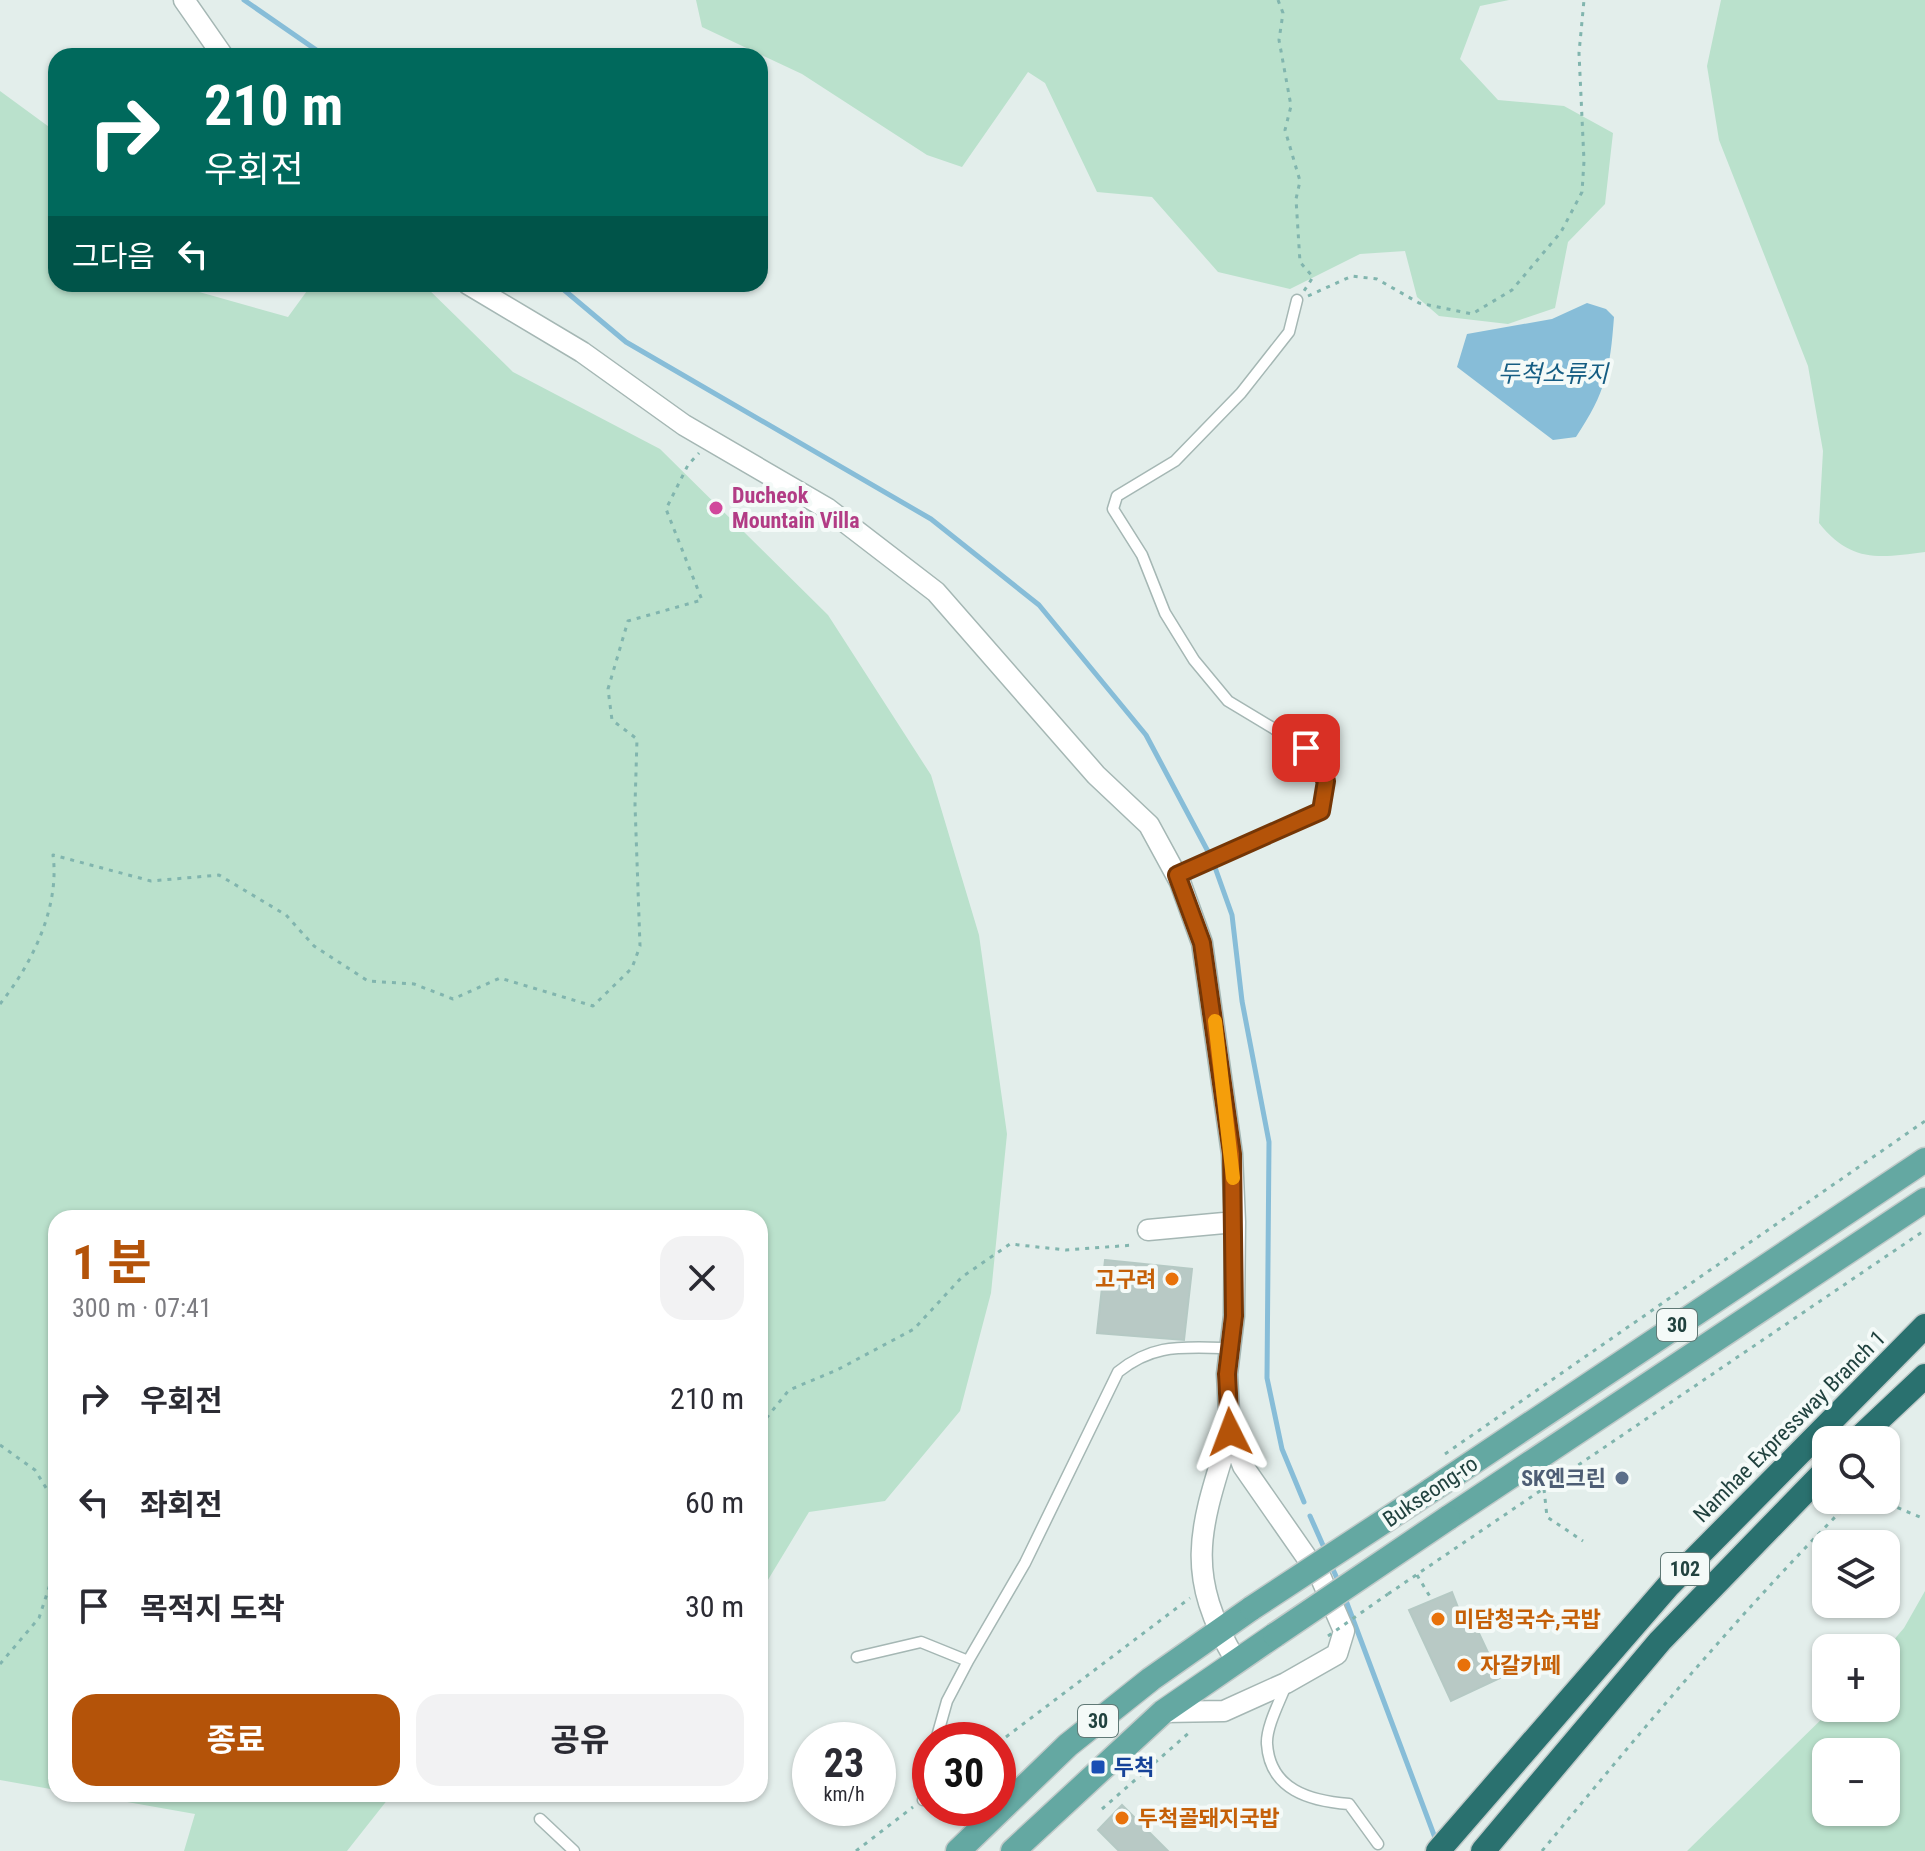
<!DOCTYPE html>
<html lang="ko">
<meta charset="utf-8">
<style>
:root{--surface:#fff;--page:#f2f2f3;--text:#2b2b33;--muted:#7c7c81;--accent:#b45309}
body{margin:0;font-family:"Roboto Condensed","Noto Sans KR",sans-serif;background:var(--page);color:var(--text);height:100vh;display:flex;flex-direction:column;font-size:30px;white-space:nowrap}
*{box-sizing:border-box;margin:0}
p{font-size:26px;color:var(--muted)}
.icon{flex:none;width:44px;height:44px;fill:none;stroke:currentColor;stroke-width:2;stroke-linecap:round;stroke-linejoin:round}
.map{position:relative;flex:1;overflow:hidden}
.sheet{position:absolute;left:48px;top:1210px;width:720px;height:592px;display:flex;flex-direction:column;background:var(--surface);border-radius:24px;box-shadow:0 2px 6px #0004}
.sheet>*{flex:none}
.top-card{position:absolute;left:48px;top:48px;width:720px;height:244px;border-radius:24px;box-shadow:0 2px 6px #0004;background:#00695c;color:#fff;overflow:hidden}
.controls{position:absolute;left:1812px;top:1426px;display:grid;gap:16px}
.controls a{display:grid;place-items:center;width:88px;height:88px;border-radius:16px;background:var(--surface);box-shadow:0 2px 6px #0004;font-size:40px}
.speed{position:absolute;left:792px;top:1722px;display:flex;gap:16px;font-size:40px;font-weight:700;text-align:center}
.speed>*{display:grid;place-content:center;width:104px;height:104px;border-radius:50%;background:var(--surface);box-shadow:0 2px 6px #0004;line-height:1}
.speed small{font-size:20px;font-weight:400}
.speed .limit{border:12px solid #d22;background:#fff;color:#111}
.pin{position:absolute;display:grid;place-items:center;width:68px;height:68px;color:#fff;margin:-34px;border-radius:16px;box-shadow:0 4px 12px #0006}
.me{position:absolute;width:88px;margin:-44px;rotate:357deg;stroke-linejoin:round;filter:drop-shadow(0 0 6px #0008)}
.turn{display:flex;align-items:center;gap:28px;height:168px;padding:0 24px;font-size:36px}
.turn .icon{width:104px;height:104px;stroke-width:2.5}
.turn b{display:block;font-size:56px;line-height:68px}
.then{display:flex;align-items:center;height:76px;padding:0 24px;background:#0003;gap:16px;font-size:30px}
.round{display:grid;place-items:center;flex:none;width:84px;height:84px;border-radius:24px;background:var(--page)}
.summary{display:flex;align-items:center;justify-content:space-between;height:136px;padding:0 24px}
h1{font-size:48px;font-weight:700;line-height:60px;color:var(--accent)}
.action{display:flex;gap:16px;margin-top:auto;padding:16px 24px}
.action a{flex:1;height:92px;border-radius:24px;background:var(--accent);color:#fff;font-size:32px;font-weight:700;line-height:92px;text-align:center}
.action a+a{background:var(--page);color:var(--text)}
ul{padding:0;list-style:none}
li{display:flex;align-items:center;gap:24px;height:104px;padding:0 24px}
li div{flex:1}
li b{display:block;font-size:30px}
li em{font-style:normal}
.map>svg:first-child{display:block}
.green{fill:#bae1cc;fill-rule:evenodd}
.water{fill:#87bdd8}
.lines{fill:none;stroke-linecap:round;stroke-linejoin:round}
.stream{stroke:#87bdd8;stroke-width:5}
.building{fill:#b8c9c5;stroke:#b5c9c4;stroke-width:2}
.lane-casing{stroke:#a5b7b4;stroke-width:13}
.street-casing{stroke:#a5b7b4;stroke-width:23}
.primary-casing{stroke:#c1cac9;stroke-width:27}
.highway-casing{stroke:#c1cac9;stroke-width:27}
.path{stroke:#81b5ae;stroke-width:3;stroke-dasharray:4 6;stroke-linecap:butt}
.lane{stroke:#fff;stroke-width:10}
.street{stroke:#fff;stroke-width:20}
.primary{stroke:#64a8a2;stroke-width:24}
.highway{stroke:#2a716f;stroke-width:24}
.primary-bridge-casing{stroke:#c1cac9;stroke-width:27;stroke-linecap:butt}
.path-bridge{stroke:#81b5ae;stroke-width:3;stroke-dasharray:4 6;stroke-linecap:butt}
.primary-bridge{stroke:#64a8a2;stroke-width:24}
.route-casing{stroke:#753606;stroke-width:20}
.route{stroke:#b45309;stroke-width:14}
.slow{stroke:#f59e0b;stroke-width:14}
.hotel-dot{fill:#d1479c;stroke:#f4faf8;stroke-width:3}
.food-dot{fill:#e8710a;stroke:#f4faf8;stroke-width:3}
.service-dot{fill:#5c6f8a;stroke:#f4faf8;stroke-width:3}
.transit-dot{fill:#1a4fb4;stroke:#f4faf8;stroke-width:3}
.labels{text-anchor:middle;stroke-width:8;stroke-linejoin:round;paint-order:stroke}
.shield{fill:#f4faf8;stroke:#607976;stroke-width:2}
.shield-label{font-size:20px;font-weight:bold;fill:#21423f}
.hotel-label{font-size:22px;font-weight:bold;fill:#b23c85;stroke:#f4faf8;text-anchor:start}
.food-label{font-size:22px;font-weight:bold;fill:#c56008;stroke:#f4faf8;text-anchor:start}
.street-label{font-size:22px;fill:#21423f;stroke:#f4faf8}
.service-label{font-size:22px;font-weight:bold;fill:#4e5e75;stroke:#f4faf8;text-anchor:end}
.transit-label{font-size:22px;font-weight:bold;fill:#164399;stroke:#f4faf8;text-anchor:start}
.water-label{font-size:24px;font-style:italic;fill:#155d83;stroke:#f4faf8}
</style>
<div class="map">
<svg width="1925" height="1851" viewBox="0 0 1925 1851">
<rect width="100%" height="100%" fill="#e3eeeb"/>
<path class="green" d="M696 0H1509L1480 6 1460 59 1498 100 1564 106 1613 133 1605 204 1568 242 1555 308 1508 324 1439 316 1417 297 1405 251 1360 254 1290 289 1218 272 1152 197 1097 192 1045 83 1028 72 962 167 927 155 802 74 702 27Z
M1721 0H1925V552C1879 558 1851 563 1819 523L1823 451 1808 366 1719 140 1707 66Z
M0 91 56 132V284H183L185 288 288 317 312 284H423L513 372 660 449 828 615 931 775 979 935 1007 1134 991 1293 960 1411 885 1501 809 1512 760 1593V1218H56V1790L0 1780Z
M1925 1591V1851H1687L1833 1708H1886V1649L1904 1628ZM1826 1752H1886V1812H1826Z
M82 1794H392L347 1851H184L195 1814Z"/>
<path class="water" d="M1587 303 1606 309 1614 317C1610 370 1606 392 1576 437L1553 440 1457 367 1467 334 1552 319Z"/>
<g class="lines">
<path class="stream" d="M244 0 325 56
M557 284 626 342 931 519 1039 605 1146 735 1212 859 1232 915 1242 1001 1269 1142 1267 1378 1282 1449 1304 1502
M1310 1516 1326 1552
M1331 1565 1340 1585
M1345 1598 1437 1843"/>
</g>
<path class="building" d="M1105 1260 1192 1269 1184 1340 1097 1333Z
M1452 1592 1468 1633 1477 1629 1500 1678 1451 1701 1409 1610Z
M1122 1805 1168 1851H1119L1098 1830Z"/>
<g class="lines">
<defs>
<path id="lane" d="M1177 875 1321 811 1326 781 1306 748 1228 701 1194 660 1165 613 1142 555 1113 509 1117 496 1175 461 1241 393 1289 332 1297 300
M857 1657 921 1642 968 1661 1025 1563 1118 1372C1155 1342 1184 1348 1230 1348
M1286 1685C1280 1701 1266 1727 1267 1744 1270 1790 1310 1801 1349 1804L1378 1844
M936 1740 947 1701 968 1661
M923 1800 930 1767
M540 1819 574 1851"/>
<path id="street" d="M184 0 223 56
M468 284 582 352 684 425 828 509 936 592 1096 775 1149 825 1180 882 1202 943 1232 1154 1235 1222 1148 1230
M1230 1432C1201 1526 1182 1571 1236 1661
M1163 1712 1224 1711 1286 1683 1337 1654 1344 1631 1321 1578 1243 1466 1230 1432 1227 1374 1234 1316 1235 1222"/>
<path id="primary" d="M1430 1491 1925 1160
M1448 1518 1925 1200
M958 1851 1068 1745 1151 1679 1252 1608
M1013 1851 1163 1712 1275 1635"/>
<path id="highway" d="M1857 1440 1925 1376
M1438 1851 1669 1585 1925 1326
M1483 1851 1660 1641 1826 1470"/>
</defs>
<use href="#lane" class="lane-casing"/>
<use href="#street" class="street-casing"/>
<use href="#primary" class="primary-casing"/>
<use href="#highway" class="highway-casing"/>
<path class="path" d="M1278 0 1283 13 1279 40 1291 106 1285 130 1300 181 1296 199 1300 262 1313 277 1304 291
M1308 296 1352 276 1377 279 1419 303 1472 314 1512 290 1561 232 1582 192 1584 161 1579 53 1584 0
M0 1004C32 964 60 907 53 855L151 881 219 875 286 915 314 946 368 981 414 984 453 999 500 978 593 1006 632 968 640 946 635 805 637 739 612 720 608 689 628 621 702 600 666 509 688 465 699 453
M760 1426 789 1390 837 1370 914 1329 962 1277 1010 1244 1066 1250 1134 1245
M0 1445 35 1470 56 1504
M1445 1454 1925 1121
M1544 1489 1547 1517 1583 1541
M1879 1500 1920 1517
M1417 1575 1432 1600
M1388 1594 1925 1230
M0 1664 39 1618 56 1566
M998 1743 1190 1598
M1102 1809 1191 1731
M856 1851 913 1807
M1542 1851C1642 1730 1741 1611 1852 1500"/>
<use href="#lane" class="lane"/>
<use href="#street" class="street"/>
<use href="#primary" class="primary"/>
<use href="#highway" class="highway"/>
<defs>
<path id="primary-bridge" d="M1252 1608 1430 1491
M1275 1635 1448 1518"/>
</defs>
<use href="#primary-bridge" class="primary-bridge-casing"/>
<path class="path-bridge" d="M1328 1636 1388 1594"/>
<use href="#primary-bridge" class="primary-bridge"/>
</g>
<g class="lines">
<defs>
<path id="route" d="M1230 1432 1227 1374 1234 1316 1232 1154 1202 943 1177 875 1321 811 1326 781 1306 748"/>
</defs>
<use href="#route" class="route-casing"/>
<use href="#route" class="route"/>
<path class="slow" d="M1215 1021 1233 1178"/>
</g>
<circle class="hotel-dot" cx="716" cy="508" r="8"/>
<g class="food-dot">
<circle cx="1172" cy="1279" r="8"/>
<circle cx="1438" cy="1619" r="8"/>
<circle cx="1464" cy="1665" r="8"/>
<circle cx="1122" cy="1818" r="8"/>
</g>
<circle class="service-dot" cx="1622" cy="1478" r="8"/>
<rect class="transit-dot" x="1090" y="1759" width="16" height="16" rx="4"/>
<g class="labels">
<g class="shield">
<rect x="1657" y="1309" width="40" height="32" rx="6"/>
<rect x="1661" y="1553" width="48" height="32" rx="6"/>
<rect x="1078" y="1705" width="40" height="32" rx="6"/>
</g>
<g class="shield-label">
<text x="1677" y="1332">30</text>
<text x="1685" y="1576">102</text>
<text x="1098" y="1728">30</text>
</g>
<g class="hotel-label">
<text x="732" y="503">Ducheok<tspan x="732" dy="25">Mountain Villa</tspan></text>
</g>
<g class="food-label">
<text x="1156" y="1287" text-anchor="end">고구려</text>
<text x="1454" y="1627">미담청국수,국밥</text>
<text x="1480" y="1673">자갈카페</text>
<text x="1138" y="1826">두척골돼지국밥</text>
</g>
<g class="street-label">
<text transform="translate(1789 1426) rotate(-45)" y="8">Namhae Expressway Branch 1</text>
<text transform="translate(1430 1491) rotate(-34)" y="8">Bukseong-ro</text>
</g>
<g class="service-label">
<text x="1606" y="1486">SK엔크린</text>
</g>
<g class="transit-label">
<text x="1114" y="1775">두척</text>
</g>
<g class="water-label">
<text x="1553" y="382">두척소류지</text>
</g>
</g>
</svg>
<div class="controls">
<a><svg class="icon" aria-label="search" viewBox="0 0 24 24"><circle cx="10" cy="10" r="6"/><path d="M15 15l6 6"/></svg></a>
<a><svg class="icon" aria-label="layers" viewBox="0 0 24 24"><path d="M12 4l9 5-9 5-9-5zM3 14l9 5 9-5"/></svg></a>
<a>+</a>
<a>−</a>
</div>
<div class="speed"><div>23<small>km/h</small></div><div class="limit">30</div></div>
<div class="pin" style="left:1306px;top:748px;background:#d93025"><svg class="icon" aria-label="arrive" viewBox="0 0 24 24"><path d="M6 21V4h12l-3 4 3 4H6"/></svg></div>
<svg class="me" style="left:1230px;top:1432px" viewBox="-20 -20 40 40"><path d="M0-17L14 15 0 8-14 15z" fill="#b45309" stroke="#fff" stroke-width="4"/></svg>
<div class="top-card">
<div class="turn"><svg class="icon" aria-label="right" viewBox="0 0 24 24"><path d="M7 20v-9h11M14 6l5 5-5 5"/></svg><div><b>210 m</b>우회전</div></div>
<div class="then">그다음<svg class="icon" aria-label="left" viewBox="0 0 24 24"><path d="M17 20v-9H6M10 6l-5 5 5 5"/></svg></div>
</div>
<section class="sheet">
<div class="summary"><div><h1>1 분</h1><p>300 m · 07:41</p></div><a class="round"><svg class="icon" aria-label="close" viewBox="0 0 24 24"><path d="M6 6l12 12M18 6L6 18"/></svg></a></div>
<ul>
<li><svg class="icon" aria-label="right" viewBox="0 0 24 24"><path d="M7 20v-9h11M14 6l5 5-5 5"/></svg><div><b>우회전</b></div><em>210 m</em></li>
<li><svg class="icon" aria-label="left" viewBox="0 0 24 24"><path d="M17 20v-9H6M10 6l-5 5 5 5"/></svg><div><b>좌회전</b></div><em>60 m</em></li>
<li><svg class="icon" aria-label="arrive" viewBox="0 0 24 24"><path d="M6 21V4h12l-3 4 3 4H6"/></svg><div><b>목적지 도착</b></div><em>30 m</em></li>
</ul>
<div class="action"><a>종료</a><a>공유</a></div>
</section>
</div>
